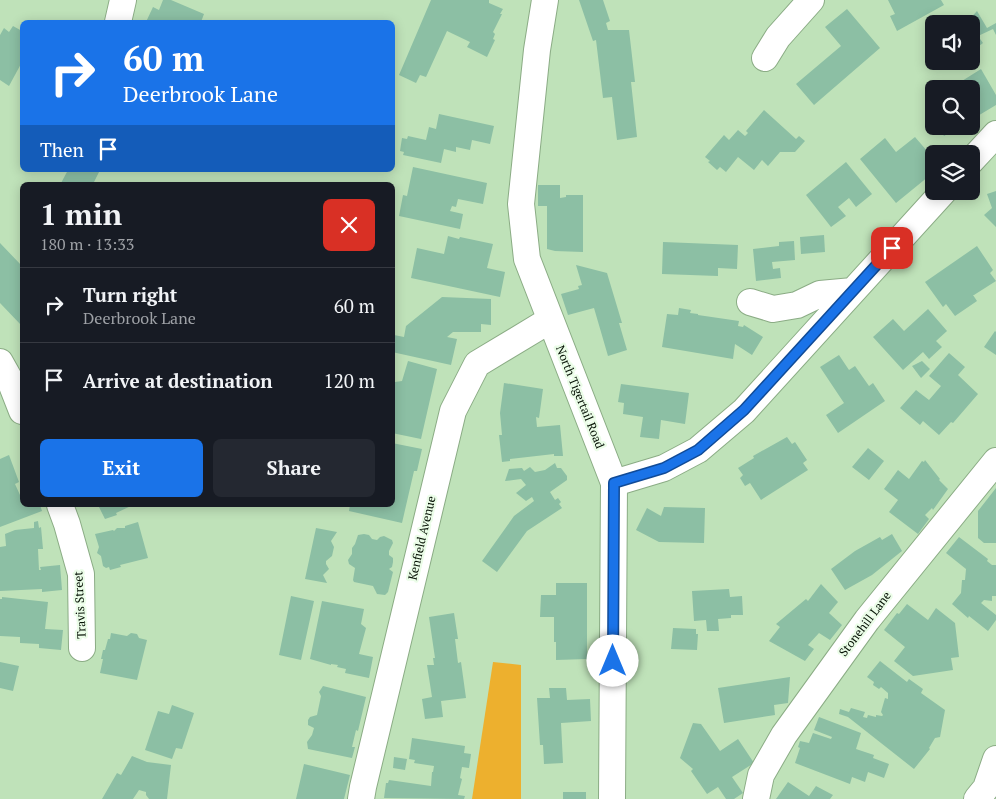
<!DOCTYPE html>
<meta charset="utf-8">
<style>
:root{--surface:#171b24;--page:#242831;--text:#f1f3f6;--muted:#9ea1a6;--line:#363941;--accent:#1a73e8}
body{margin:0;font-family:"PT Serif",serif;background:var(--page);color:var(--text);height:100vh;display:flex;flex-direction:column;font-size:19px;white-space:nowrap}
*{box-sizing:border-box;margin:0}
p{font-size:16px;color:var(--muted)}
.icon{flex:none;width:28px;height:28px;fill:none;stroke:currentColor;stroke-width:2;stroke-linecap:round;stroke-linejoin:round}
.map{position:relative;flex:1;overflow:hidden}
.details{position:absolute;left:20px;top:182px;width:375px;height:325px;display:flex;flex-direction:column;background:var(--surface);border-radius:8px;box-shadow:0 2px 12px #0003}
.details>*{flex:none}
.hud{position:absolute;left:20px;top:20px;width:375px;height:152px;border-radius:8px;box-shadow:0 2px 12px #0003;background:#1a73e8;color:#fff;overflow:hidden}
.tools{position:absolute;left:925px;top:15px;display:grid;gap:10px}
.tools a{display:grid;place-items:center;width:55px;height:55px;border-radius:8px;background:var(--surface);box-shadow:0 2px 12px #0003;font-size:25px}
.pin{position:absolute;display:grid;place-items:center;width:42px;height:42px;color:#fff;margin:-21px;border-radius:10px;box-shadow:0 2px 8px #0006}
.me{position:absolute;width:55px;margin:-28px;rotate:0deg;stroke-linejoin:round;filter:drop-shadow(0 0 4px #0008)}
.turn{display:flex;align-items:center;gap:18px;height:105px;padding:0 20px;font-size:22px}
.turn .icon{width:65px;height:65px;stroke-width:2.5}
.turn b{display:block;font-size:35px;line-height:42px}
.then{display:flex;align-items:center;height:48px;padding:0 20px;background:#0003;gap:10px;font-size:19px}
.round{display:grid;place-items:center;flex:none;width:52px;height:52px;border-radius:8px;background:var(--page)}
.overview{display:flex;align-items:center;justify-content:space-between;height:85px;padding:0 20px}
h1{font-size:30px;font-weight:800;line-height:38px}
.cta{display:flex;gap:10px;margin-top:auto;padding:10px 20px}
.cta a{flex:1;height:58px;border-radius:8px;background:var(--accent);color:#fff;font-size:20px;font-weight:800;line-height:58px;text-align:center}
.cta a+a{background:var(--page);color:var(--text)}
ul{padding:0;list-style:none}
li{display:flex;align-items:center;gap:15px;height:75px;padding:0 20px;border-top:1px solid var(--line)}
li div{flex:1}
li b{display:block;font-size:19px}
li em{font-style:normal}
.map>svg:first-child{display:block}
.green{fill:#edb02e}
.building{fill:#8cbfa4}
.lines{fill:none;stroke-linecap:round;stroke-linejoin:round}
.minor-casing{stroke:#8bac85;stroke-width:28}
.minor{stroke:#fff;stroke-width:26}
.route-casing{stroke:#114b97;stroke-width:12}
.route{stroke:#1a73e8;stroke-width:9}
.labels{text-anchor:middle;stroke-width:4.5;stroke-linejoin:round;paint-order:stroke}
.street-label{font-size:12px;fill:#051104;stroke:#ebfde8}
</style>
<div class="map">
<svg width="996" height="799" viewBox="0 0 996 799">
<rect width="100%" height="100%" fill="#bfe2b9"/>
<path class="green" d="M493 662 521 665V799H472Z"/>
<path class="building" d="M163 0H171L204 14 201 22H146L153 7 159 10Z
M431 0H489V3L503 9 500 14H502L493 32 495 34 493 39 495 40 487 57 467 47 470 42 447 31 426 77 420 75 416 83 399 75Z
M579 0H603L610 21 606 23 608 30H629L635 82H631L637 137 617 140 612 97 603 98 596 40 593 41Z
M888 0H941L944 5 897 31 890 16 895 14Z
M847 9 880 48 814 105 796 84 841 46 825 27Z
M977 11 987 28 996 23V35L993 29 978 36 983 43 979 46 971 39V24H965Z
M13 26 22 31V62L9 86 0 80V35L4 28 9 32Z
M981 69 996 95V105L971 120V89H944L953 83 954 86Z
M934 95V120L925 106 928 104 925 100Z
M764 110 796 139 799 136 805 141 795 152H780L768 166 762 160 754 170 738 157 726 172 720 167 717 170 708 162 710 161 705 157 724 135 729 140 738 130 745 136 748 133 746 131Z
M439 114 494 126 490 144 472 140 470 150 456 147V152L444 149 441 163 403 155 404 152 400 151 402 138 407 139 408 136 426 140 429 127 436 129Z
M938 126H961L944 136Z
M915 137 934 159V172L896 203 860 159 885 138 896 152Z
M846 162 872 194 856 207 849 198 838 207 846 216 831 227 806 195Z
M413 167 487 183 483 204 458 199 456 207 452 206 450 211 463 214 460 229 399 216 403 195 407 196Z
M68 170H100L94 182 98 185H60Z
M538 185H560V198L566 197V195H583V252L555 251 547 249V206H538Z
M996 191V227L984 215 992 208 987 194Z
M824 235 825 252 801 254 800 237Z
M448 236 459 239 460 237 493 244 487 268 505 272 500 297 411 278 417 248 444 254Z
M794 241 795 260 772 262 773 269 780 268 781 278 756 281 753 249 779 246V242Z
M663 242 738 245 737 269 718 268V276L662 274Z
M0 243 22 266 21 325 0 303Z
M977 246 993 270 990 273 996 281 974 295H973L977 301 955 316 946 304 943 307 925 282Z
M576 265 607 273 622 323H619L627 350 608 356 594 308 568 315 561 294 579 289 578 286 582 285Z
M442 297 491 299V325L481 324V332H453L447 337 457 339 451 365 392 352 394 335 404 337 406 326Z
M679 308 691 310 690 313 698 314V315L739 321 738 326 743 327 744 325 763 337 752 355 735 344 733 359 662 347 667 314 678 315Z
M928 309 947 331 936 341 942 347 929 359 923 352 903 370 873 337 893 319 904 331Z
M995 331 996 332V355L984 347Z
M949 353 965 367 958 375 978 394 953 423 951 422 939 435 923 421 920 425 900 408 916 390 929 400 941 386 929 376Z
M839 355 849 370 855 366 869 386 873 383 885 401 838 433 826 415 844 403 820 367Z
M408 361 437 369 421 439 392 433V391L395 382 402 381Z
M922 361 930 369 921 378 912 366Z
M504 383 543 389 539 418 536 417 537 427 560 425 563 456H554V454L510 459V461L502 462 499 435H502L500 413Z
M621 384 689 393 685 424 661 420 659 439 640 437 643 417 623 414 624 403 618 402Z
M787 437 792 444 795 442 807 460 803 463 808 470 761 500 750 483 745 486 740 478 743 475 738 468 754 458 753 456Z
M392 443 422 449 417 471H414L402 523 349 511 350 505H392Z
M868 448 884 461 869 480 852 467Z
M9 455 19 482 15 484 20 495 22 494V505H40L42 511 0 527V459Z
M925 460 940 479 939 480 948 489 933 510 932 508 925 515 929 519 918 534 889 512 898 500 884 489 898 470 909 479 922 461 924 462Z
M555 463 557 468H561L567 476V480L550 492 555 500 558 498 561 502 559 504 562 508 527 531 497 572 482 561 514 516 534 501 532 497 526 501 516 493 526 485 521 479 505 481 509 469 522 468 524 471 530 467 535 472 545 470Z
M996 488V543H984L978 538V511Z
M98 505H133L116 513 117 515 105 519Z
M664 507 705 508 704 543 659 542 636 530 647 508 661 516Z
M38 521 39 528 41 527 43 549H38L39 570H41L40 567 60 565 62 590 42 592V589L0 591V547L6 546 5 534 15 530 34 528V522Z
M138 522 148 558 120 565 121 567 110 570 109 567 106 568 103 566 101 556 97 553 99 547 95 534 113 530 114 531 117 528H125V526Z
M316 528 337 532 331 541 334 547 332 556 326 561V564L329 569 323 575 327 583 305 579Z
M364 534 369 535 372 539 377 540 380 537 384 536 392 540 393 543 389 551V555L393 558V562L392 567 389 569 393 572 388 592 385 595 377 594 373 586 354 582 353 580 355 568 349 564 348 560 352 554V548L355 544 358 535Z
M892 534 902 551 872 575 845 590 831 569 855 551 880 537 882 540Z
M959 537 988 559 987 561 992 565H996V596H992V601L984 600 981 603 996 615V620L988 631 969 616 968 618 952 604 961 593 962 580H965L966 569 946 553Z
M556 583H587V659L556 660V642H554V617H540L541 595H556Z
M821 584 838 602 829 613 842 625 830 640 819 633 808 645 814 649 805 661 769 641 780 627 776 624 806 599 808 601Z
M729 589 730 597 742 596 743 615H731V618L718 619 719 631H707L706 620 694 621 692 591Z
M291 596 314 601 301 660 279 655Z
M2 597 48 602 45 629 63 630 61 650 39 648V644L20 643V637L0 636V599H2Z
M322 601 364 609 361 624 366 628 359 654 373 657 369 678 345 673 346 669 337 667 338 665 331 664V665L310 659Z
M907 604 928 620 936 608 955 623 959 657 951 658 953 670 913 676 894 661 905 647 884 630 897 613 899 614Z
M454 613 458 639H455L458 663 461 662 466 698 441 701 443 717 425 719 422 699 432 697 427 665H434L433 658H435L429 617Z
M673 628 696 629V634H698L697 650 671 649Z
M111 633 127 636 131 633 137 634 139 638 147 640 137 680 100 673 103 659H101L103 650H105L108 639H110Z
M880 661 907 682 909 679 923 689 921 693 945 710 940 737 935 738 929 748 930 749 914 769 848 717 839 714 840 709 849 712 851 708 865 712 863 717 867 718 868 715 876 717V715L882 716 883 715 881 712 885 698 888 699V693L881 687 879 689 873 685 874 682 867 677Z
M0 662 19 666 13 691 0 688Z
M790 677 788 703 774 705 775 715 724 723 718 688Z
M323 686 366 697 358 731 356 730 352 747H355L352 758 308 749 307 742 312 735 314 728 308 725V720L310 717 317 715 321 696 319 692Z
M549 688H566L567 700 590 699 591 721 561 723 563 763 544 764 543 745H540L537 698H550Z
M172 705 194 713 182 749 176 748 172 759 145 750 158 711 169 714Z
M819 717 861 733 856 749 874 755 873 758 889 764 884 778 868 772 865 782 852 777 850 784 795 763 800 748 798 747 800 741 809 743 813 733 831 739 832 737 814 730Z
M693 723 701 724 720 751 738 739 754 763 732 777 743 793 734 799H726L718 787 707 794 691 771 693 769 680 758Z
M412 738 465 746 464 753 471 754 469 768 462 767 460 778 462 779 458 795 465 796 464 799 384 798 386 783H388L389 780 431 786 432 772H433L434 766 414 763 415 760 409 759Z
M132 756 147 762 171 765 167 799H149L146 795V792L139 790 133 799H102L117 773 121 775Z
M394 757 407 759 405 770 393 768Z
M304 764 350 775 344 799H296Z
M788 782 809 796 816 786 833 795 830 799H776Z
M563 792H586V799H563Z"/>
<g class="lines">
<defs>
<path id="minor" d="M545 0 537 50 521 204 527 259 614 483 612 799
M118 22 123 0
M765 58 778 37 811 0
M971 161 996 134
M750 302 773 309 797 305 820 294 853 291
M0 362 9 378 22 411
M614 483 664 468 698 450 744 411 944 191
M60 505 67 524 81 574 82 648
M361 799 363 787 453 411 477 364 550 320
M756 799 761 775 784 735 867 620 996 461
M977 799 986 788 996 759"/>
</defs>
<use href="#minor" class="minor-casing"/>
<use href="#minor" class="minor"/>
</g>
<g class="lines">
<defs>
<path id="route" d="M613 661 614 483 664 468 698 450 744 410 892 248"/>
</defs>
<use href="#route" class="route-casing"/>
<use href="#route" class="route"/>
</g>
<g class="labels">
<g class="street-label">
<text transform="translate(580 397) rotate(68)" y="4">North Tigertail Road</text>
<text transform="translate(422 538) rotate(-77)" y="4">Kenfield Avenue</text>
<text transform="translate(80 605) rotate(-93)" y="4">Travis Street</text>
<text transform="translate(865 624) rotate(-53)" y="4">Stonehill Lane</text>
</g>
</g>
</svg>
<div class="tools">
<a><svg class="icon" aria-label="sound" viewBox="0 0 24 24"><path d="M4 9h4l5-4v14l-5-4H4zM17 9q2 3 0 6"/></svg></a>
<a><svg class="icon" aria-label="search" viewBox="0 0 24 24"><circle cx="10" cy="10" r="6"/><path d="M15 15l6 6"/></svg></a>
<a><svg class="icon" aria-label="layers" viewBox="0 0 24 24"><path d="M12 4l9 5-9 5-9-5zM3 14l9 5 9-5"/></svg></a>
</div>
<div class="pin" style="left:892px;top:248px;background:#d93025"><svg class="icon" aria-label="arrive" viewBox="0 0 24 24"><path d="M6 21V4h12l-3 4 3 4H6"/></svg></div>
<svg class="me" style="left:613px;top:661px" viewBox="-20 -20 40 40"><circle r="19" fill="#fff"/><path d="M0-13L10 11 0 6-10 11z" fill="#1a73e8"/></svg>
<div class="hud">
<div class="turn"><svg class="icon" aria-label="right" viewBox="0 0 24 24"><path d="M7 20v-9h11M14 6l5 5-5 5"/></svg><div><b>60 m</b>Deerbrook Lane</div></div>
<div class="then">Then<svg class="icon" aria-label="arrive" viewBox="0 0 24 24"><path d="M6 21V4h12l-3 4 3 4H6"/></svg></div>
</div>
<section class="details">
<div class="overview"><div><h1>1 min</h1><p>180 m · 13:33</p></div><a class="round" style="background:#d93025;color:#fff"><svg class="icon" aria-label="close" viewBox="0 0 24 24"><path d="M6 6l12 12M18 6L6 18"/></svg></a></div>
<ul>
<li><svg class="icon" aria-label="right" viewBox="0 0 24 24"><path d="M7 20v-9h11M14 6l5 5-5 5"/></svg><div><b>Turn right</b><p>Deerbrook Lane</p></div><em>60 m</em></li>
<li><svg class="icon" aria-label="arrive" viewBox="0 0 24 24"><path d="M6 21V4h12l-3 4 3 4H6"/></svg><div><b>Arrive at destination</b></div><em>120 m</em></li>
</ul>
<div class="cta"><a>Exit</a><a>Share</a></div>
</section>
</div>
